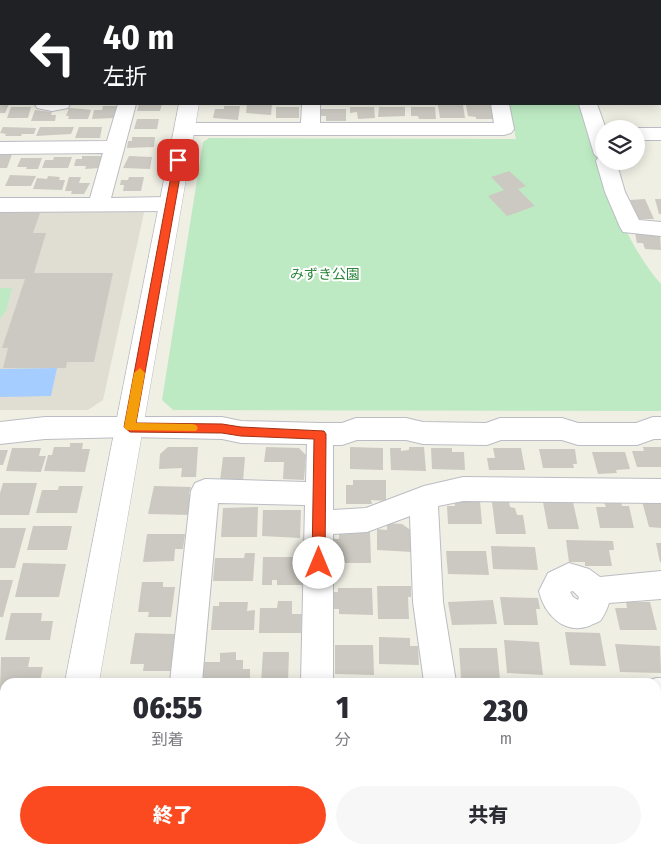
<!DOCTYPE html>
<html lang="ja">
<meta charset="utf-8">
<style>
:root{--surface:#fff;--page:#f7f7f7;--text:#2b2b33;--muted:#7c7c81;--accent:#fb4a1f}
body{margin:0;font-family:"Fira Sans Condensed","Noto Sans JP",sans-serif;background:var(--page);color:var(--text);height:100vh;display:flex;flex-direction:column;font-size:19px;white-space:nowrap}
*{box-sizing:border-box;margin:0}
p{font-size:16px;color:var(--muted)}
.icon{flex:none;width:28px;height:28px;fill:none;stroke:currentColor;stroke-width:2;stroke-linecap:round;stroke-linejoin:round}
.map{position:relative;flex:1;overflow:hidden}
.sheet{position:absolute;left:0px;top:678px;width:661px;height:176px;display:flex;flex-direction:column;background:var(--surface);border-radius:15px 15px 0 0;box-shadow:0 2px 12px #0003}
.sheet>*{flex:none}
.hud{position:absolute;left:0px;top:0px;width:661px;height:105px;box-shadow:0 2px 12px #0003;background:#202124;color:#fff;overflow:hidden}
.controls{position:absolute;left:595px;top:120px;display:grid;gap:10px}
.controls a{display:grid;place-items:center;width:50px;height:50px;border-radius:50%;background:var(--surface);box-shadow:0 2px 12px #0003;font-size:25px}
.pin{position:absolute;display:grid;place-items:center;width:42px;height:42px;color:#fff;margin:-21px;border-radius:10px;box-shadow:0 2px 8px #0006}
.me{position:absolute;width:55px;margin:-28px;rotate:0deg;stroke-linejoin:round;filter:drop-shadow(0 0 4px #0008)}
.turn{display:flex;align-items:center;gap:18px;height:105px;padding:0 20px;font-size:22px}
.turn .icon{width:65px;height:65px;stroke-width:2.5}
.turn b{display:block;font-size:35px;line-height:42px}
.eta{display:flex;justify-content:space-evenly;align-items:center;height:85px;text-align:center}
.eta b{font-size:30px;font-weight:800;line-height:35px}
.button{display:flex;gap:10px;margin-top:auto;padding:10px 20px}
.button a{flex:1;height:58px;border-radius:30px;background:var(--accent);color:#fff;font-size:20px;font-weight:800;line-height:58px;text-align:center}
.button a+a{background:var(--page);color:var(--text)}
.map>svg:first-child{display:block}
.education{fill:#e0ded3}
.green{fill:#beeac3}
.water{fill:#a5cdff}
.building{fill:#cbc9c1}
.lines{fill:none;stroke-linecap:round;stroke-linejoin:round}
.minor-casing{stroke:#bcbdc4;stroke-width:2}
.tertiary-casing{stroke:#bcbdc4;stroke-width:1}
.minor{fill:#fff;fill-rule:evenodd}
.tertiary{fill:#fff;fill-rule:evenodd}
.route{fill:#fb4a1f;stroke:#a33014}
.slow{fill:#f59e0b}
.labels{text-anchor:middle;stroke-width:4;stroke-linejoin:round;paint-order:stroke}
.park-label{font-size:14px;fill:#2c863a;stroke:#fff}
</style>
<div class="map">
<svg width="661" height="853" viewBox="0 0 661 853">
<rect width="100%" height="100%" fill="#f0efe4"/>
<path class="education" d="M0 208H145L103 400 88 410H0Z"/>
<path class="green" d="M508 104H581C601 165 618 235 661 284V411L173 410 162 400 203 142 209 138 516 139Z
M0 288H12L6 311 0 319Z"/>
<path class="water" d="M57 368 51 396 0 397V369Z"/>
<path class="building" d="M0 104H9L5 113H0Z
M139 104H162L160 111H137Z
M247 104H272L271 115 246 113Z
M438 105H463L465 118H440Z
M466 105H491L494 119H476V117L468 116Z
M103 106H117L114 118 92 119 94 110H102Z
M224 106H240L238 120 213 118 215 109H224Z
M11 107H31L28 118H7Z
M276 107H299V118H276Z
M350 107H374L375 118 358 119 357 112 350 113Z
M379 107H405V116L378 117Z
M411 107H435L436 119H419L418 116H411Z
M69 108 83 109 91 110 88 119H68L69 116H66Z
M321 109H346V121H326V116H320Z
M35 110 52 112 51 115H56L55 121H31Z
M137 119H159L157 129H134Z
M3 127 36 128 34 134H22L21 136H5L6 134 0 133Z
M40 127H74L71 134 36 136Z
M79 127H102L100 138H75Z
M132 137H155L154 147 127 148 128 141H132Z
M0 154H12L7 168H0Z
M82 156H102L99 168 85 169 86 166H74L76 159H82Z
M129 156 152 157 150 169 123 168Z
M54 157H72L68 168H42L45 160H53Z
M21 158H42L38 169H26L27 167H17Z
M509 171 526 186 518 189 535 206 507 216 488 196 504 190 491 177Z
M10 175 36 176 31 186H5Z
M48 176 60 177 59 180H65L62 190 33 189 37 178 47 179Z
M69 177H81L79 183H90L84 194H71L72 191H65Z
M129 177H144L141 191H123L124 185H120L121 180H128Z
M645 199 654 219H639L630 200Z
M655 199H661V214H659Z
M0 213H40L33 233H46L34 273H113L94 362H67L66 368H3L8 348H2L25 279H0Z
M635 233 660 235 661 250 645 249 643 243H637Z
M70 443H83L82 449H90L85 472 44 471 48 455H52L54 447H70Z
M168 447H198L196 477H181L182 468 159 469 160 454Z
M266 447 299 448 306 455 304 480 283 479 284 462H264Z
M350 447 383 448V470L350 469Z
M409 447H424L426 471 391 470 390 448H401V451L409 450Z
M643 447H661V467H637L632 451H644Z
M12 448H41L39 456H46L41 472 6 471Z
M431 448H452V452H464L465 470 432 469Z
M493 448H521L525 470H489L487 458H495Z
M539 449H575L577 464H573L574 468H543Z
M0 450H8L3 465H0Z
M592 452H625L630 469 616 470 617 473 598 474Z
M223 457H245L243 481H220Z
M353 480H386V501L371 500 372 504H346V485H353Z
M3 483H37L29 515H0V493Z
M59 486H83L77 513H36L42 490H58Z
M154 486 191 487 189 494H194L191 515 148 514Z
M454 500 480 501 482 524H448L447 506H455Z
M642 501 661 502V528L649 527Z
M492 502H509L510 507 515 508 517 515H523L526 534H496Z
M543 502H573L579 529H548Z
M604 502H621L622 506H629L634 528H600L596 507H606Z
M258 507 257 537H221L223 508Z
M263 510H301L300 538 262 536Z
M387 523 402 524 412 531V552L377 550V529L387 530Z
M33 526H72L67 550H27Z
M0 528H26L15 568H0Z
M339 532H370L371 563H337V553H331V539H339Z
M147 534H185L183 549H175L174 561 143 562Z
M566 540 613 541 614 550H609L612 566H585V562H569Z
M656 543H661V562H660Z
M491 546 535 547 538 570 493 569Z
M446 551H486L489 575 448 574Z
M245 553H255L253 581H213L215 558H244Z
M263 557H302V585H277V580H272V585H262Z
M23 563 66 564 59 597H15Z
M0 580H13L3 617H0Z
M142 582H163V587H175L171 617H148L149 612H138Z
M377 586H411V597H408L409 619H378Z
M338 588H372L373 615 339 614V609H331V592H338Z
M500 597 538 598 540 609H536L538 625H504Z
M493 600 497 624 452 625 448 602Z
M278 601H292V614H302L301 633H259L260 608H277Z
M219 602H248L247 611 255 610 254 630H211L213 606H219Z
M626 602H650L657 630H620L615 608H627Z
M11 613H42L41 621H53L50 640H5Z
M565 632 600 633 606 666 570 665Z
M135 633 175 634 171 671H143L144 664H130Z
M379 637 410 638V646H418L419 665 379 664Z
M504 640 539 642 543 675 507 673Z
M615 644 660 646 661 673 620 672Z
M335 645H373L374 675 335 674Z
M459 648H497L500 680 461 678Z
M236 652V660H243V669H250V682H202L203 662H220V653Z
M263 652H289L288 682H261Z
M1 657H30L28 667H43L40 682H5V690H0Z
M0 707H5V745H0Z
M656 719 661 720V754H659L656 740Z
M0 763H5V806H0Z
M656 779 661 780V811H656Z"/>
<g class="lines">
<defs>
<path id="minor" d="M305 0H321V1H305Z
M371 0H485L486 1H372Z
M552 0H568V1H552Z
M660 3H661V15H660Z
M0 9H1V19H0Z
M0 49H1V59H0Z
M35 104H70L68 108 52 111 37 108Z
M118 104H136L111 198 170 197 177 199 180 204 177 209 170 211 0 212V198H90L103 153 0 154V142L107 141Z
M302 104H320V123H494L491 104H509L514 129 511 133 504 135H184L177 133 174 129 177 125 184 123H301Z
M579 104H597L606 129H604V161H616L625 192 639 220 661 222V236L623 232 620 227 605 192 596 161 598 158 594 154Z
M636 128H661V140H636V129H634Z
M45 417H222L241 421 320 423H342L356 418H406L423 422 486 423 500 418H562L578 423H636L653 417H661V439H654L637 445H578L562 440H501L487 445 423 444 406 440H357L342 445H333V510L366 508 424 486 463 477 661 479V503L463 501 438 506 443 602 456 682H424L413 602 410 516 367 532 333 534V682H301L305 505 218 503 202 682H170L191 491 195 483 205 479 306 482 307 444 241 443 222 439 130 437 45 439 0 444V422Z
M569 563 589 569 600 577 661 571V599L609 603C607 609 604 616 600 621 597 623 592 624 589 626 564 635 544 614 539 591L548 573ZM573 591 579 597 578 600 573 597 570 592Z
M656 678H661V710H656V682H645Z
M0 821H5V849H19L18 852 0 853Z
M656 822H661V853H644L642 849H656Z
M151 849H187L186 853H150Z
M297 849H333V853H297Z
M437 849H473L474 853H438Z"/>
<path id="tertiary" d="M200 0H216V1H200Z
M179 104H199L99 682H65Z
M33 849H71L70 853H32Z"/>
</defs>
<use href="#minor" class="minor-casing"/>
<use href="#tertiary" class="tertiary-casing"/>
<use href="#minor" class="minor"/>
<use href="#tertiary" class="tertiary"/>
</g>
<path class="route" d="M178 158 183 160 136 423 222 424 241 427 324 431 326 434 325 563 323 567 319 569 314 567 312 563 314 439 241 436 222 433 130 432 124 427 174 160Z"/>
<path class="slow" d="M140 368 145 373 136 423 192 424 196 425 198 428 196 431 126 430 124 427 134 373Z"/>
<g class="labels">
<g class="park-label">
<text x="325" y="279">みずき公園</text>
</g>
</g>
</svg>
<div class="controls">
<a><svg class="icon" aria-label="layers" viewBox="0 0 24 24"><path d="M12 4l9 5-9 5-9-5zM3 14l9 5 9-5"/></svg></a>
</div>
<div class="pin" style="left:178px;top:160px;background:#d93025"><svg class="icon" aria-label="arrive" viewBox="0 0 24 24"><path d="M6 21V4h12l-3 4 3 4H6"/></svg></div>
<svg class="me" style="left:319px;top:563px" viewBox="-20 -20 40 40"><circle r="19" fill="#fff"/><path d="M0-13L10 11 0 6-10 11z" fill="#fb4a1f"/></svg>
<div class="hud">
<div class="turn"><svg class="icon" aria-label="left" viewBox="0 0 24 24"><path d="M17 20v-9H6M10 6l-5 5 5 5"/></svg><div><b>40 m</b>左折</div></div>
</div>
<section class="sheet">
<div class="eta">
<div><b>06:55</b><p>到着</p></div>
<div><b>1</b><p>分</p></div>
<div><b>230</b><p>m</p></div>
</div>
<div class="button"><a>終了</a><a>共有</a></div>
</section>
</div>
